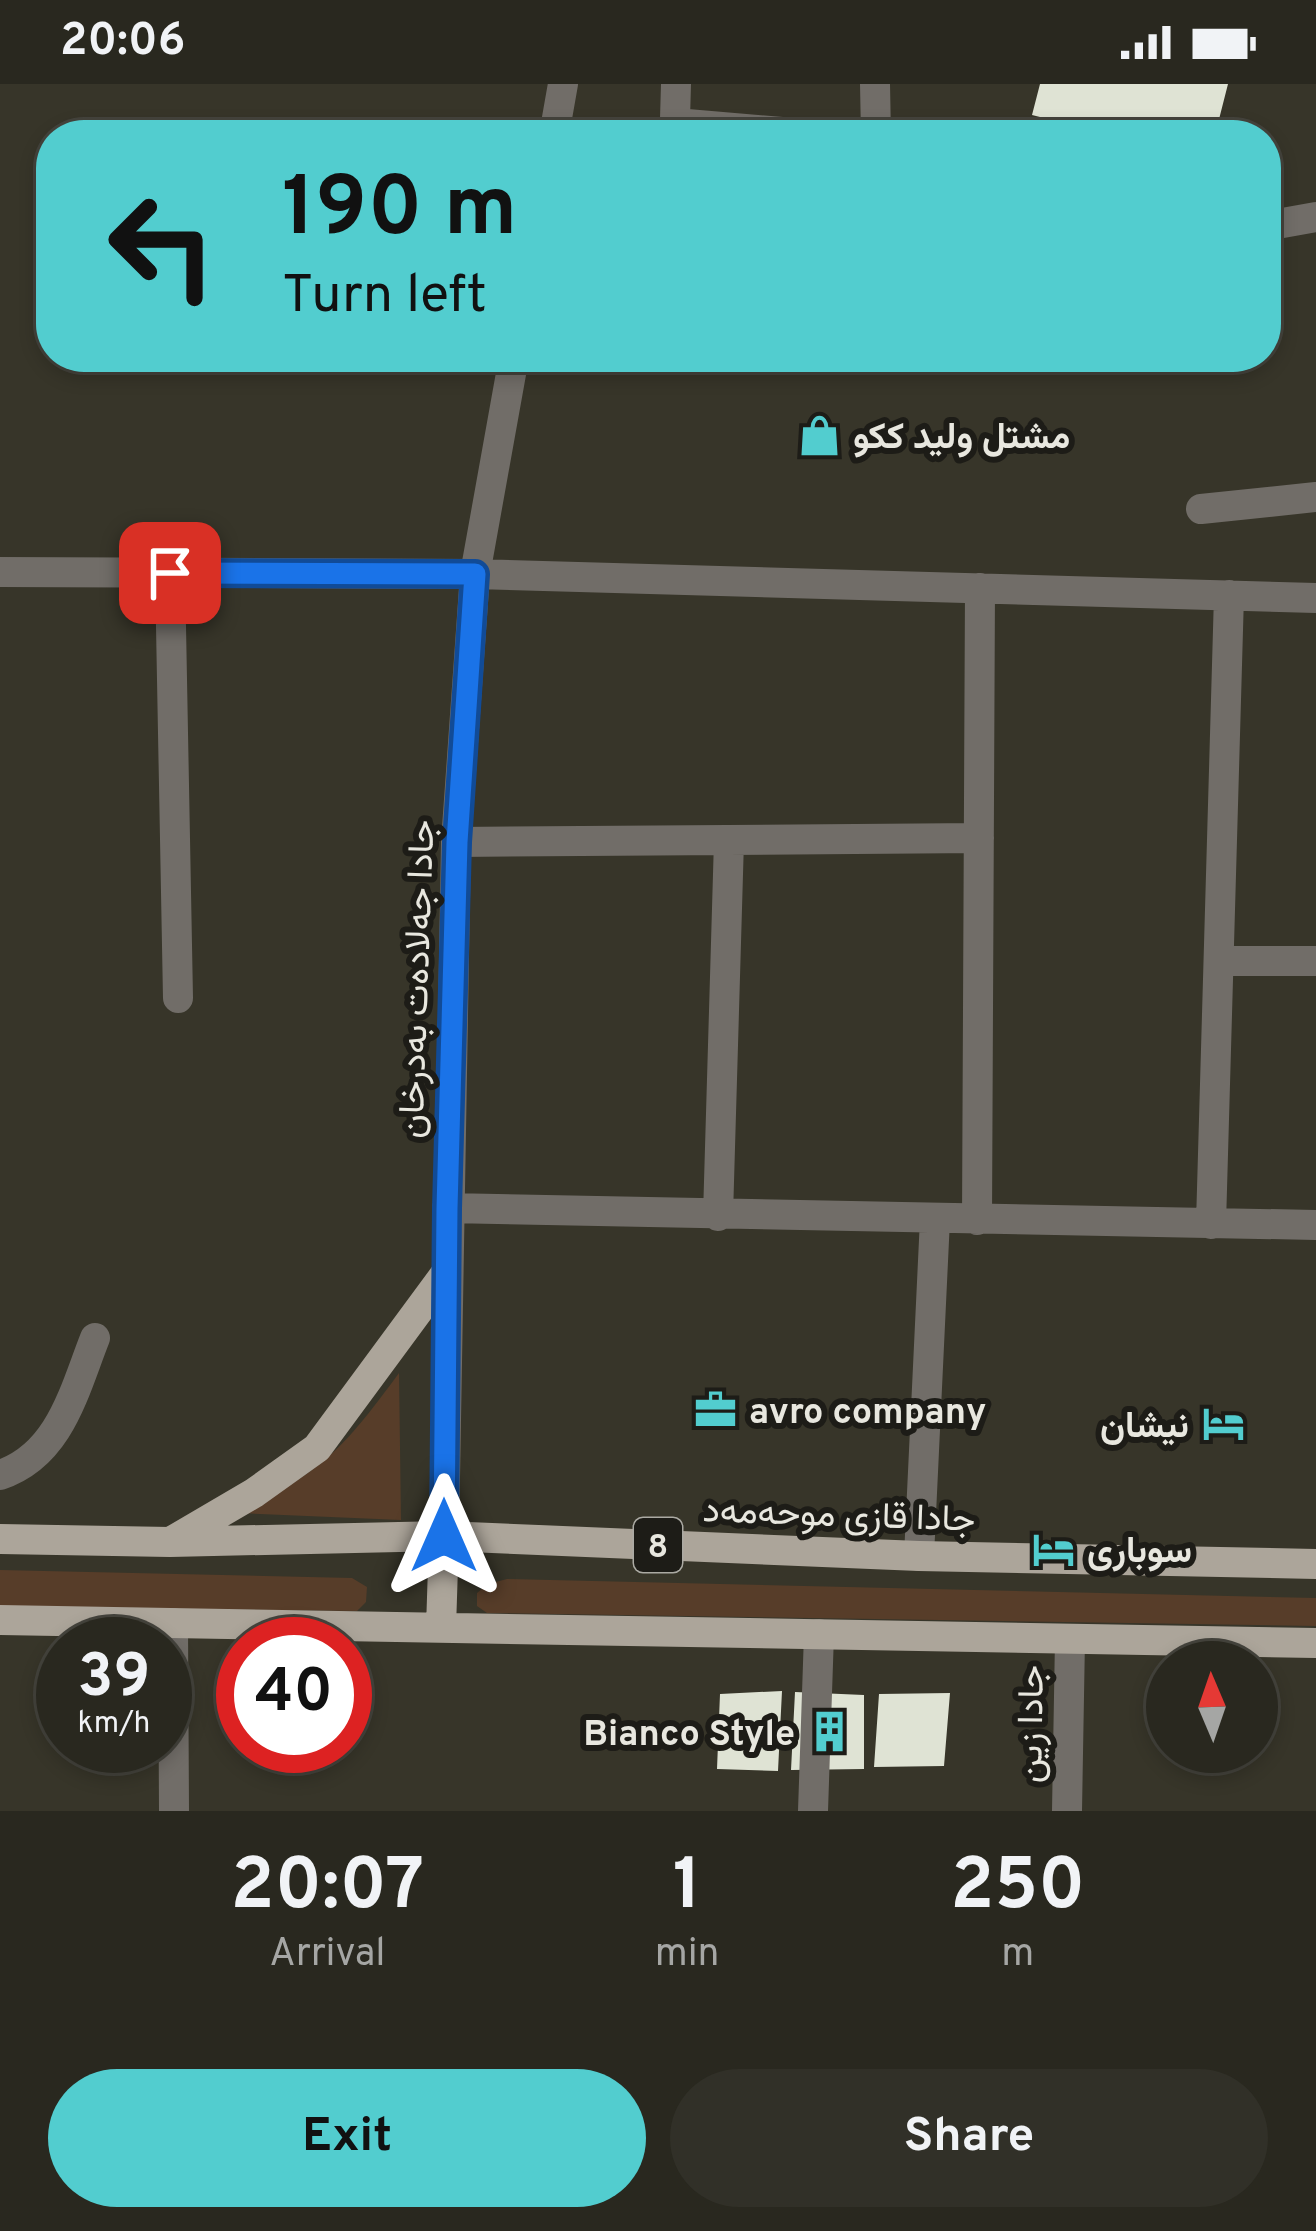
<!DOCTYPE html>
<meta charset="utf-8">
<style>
:root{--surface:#29281f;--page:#313028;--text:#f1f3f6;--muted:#a5a6a4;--line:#45443d;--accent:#52cdcf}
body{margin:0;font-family:Overpass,Vazirmatn,sans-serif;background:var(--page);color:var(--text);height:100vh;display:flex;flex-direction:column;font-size:45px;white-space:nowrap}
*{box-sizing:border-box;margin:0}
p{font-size:39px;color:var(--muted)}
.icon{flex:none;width:66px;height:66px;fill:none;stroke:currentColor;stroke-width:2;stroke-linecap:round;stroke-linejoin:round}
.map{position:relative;height:1727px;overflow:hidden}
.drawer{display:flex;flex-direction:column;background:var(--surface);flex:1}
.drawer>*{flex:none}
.banner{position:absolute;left:36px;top:36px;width:1245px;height:252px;border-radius:48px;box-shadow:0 6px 18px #0003,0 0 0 3px var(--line);background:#52cdcf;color:#111;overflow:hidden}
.needle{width:78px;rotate:358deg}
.buttons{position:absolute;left:1146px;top:1557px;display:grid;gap:24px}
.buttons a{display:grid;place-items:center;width:132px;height:132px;border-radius:50%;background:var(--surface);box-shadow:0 6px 18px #0003,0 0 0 3px var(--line);font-size:60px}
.speed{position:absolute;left:36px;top:1533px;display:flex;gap:24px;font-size:60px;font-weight:700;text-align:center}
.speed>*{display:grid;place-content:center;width:156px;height:156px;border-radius:50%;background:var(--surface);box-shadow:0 6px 18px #0003,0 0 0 3px var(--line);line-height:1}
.speed small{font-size:30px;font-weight:400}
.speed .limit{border:18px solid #d22;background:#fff;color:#111}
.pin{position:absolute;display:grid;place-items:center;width:102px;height:102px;color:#fff;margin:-51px;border-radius:24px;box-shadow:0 6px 18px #0006}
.me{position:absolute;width:132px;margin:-66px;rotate:0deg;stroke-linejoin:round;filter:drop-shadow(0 0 9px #0008)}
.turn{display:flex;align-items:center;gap:42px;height:252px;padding:0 48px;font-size:54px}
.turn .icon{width:156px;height:156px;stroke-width:2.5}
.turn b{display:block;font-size:84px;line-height:102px}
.eta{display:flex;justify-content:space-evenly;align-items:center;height:204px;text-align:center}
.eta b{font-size:72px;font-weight:700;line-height:84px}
.primary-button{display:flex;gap:24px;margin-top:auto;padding:24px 48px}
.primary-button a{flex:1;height:138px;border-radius:72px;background:var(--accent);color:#111;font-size:48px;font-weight:700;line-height:138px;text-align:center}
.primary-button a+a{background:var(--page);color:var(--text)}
.status{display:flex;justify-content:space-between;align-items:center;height:84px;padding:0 60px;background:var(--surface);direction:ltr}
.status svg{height:33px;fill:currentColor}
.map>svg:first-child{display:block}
.green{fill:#573d29}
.building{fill:#dfe3d4}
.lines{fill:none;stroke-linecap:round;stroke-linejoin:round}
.minor{stroke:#716d68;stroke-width:30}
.major{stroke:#aca59a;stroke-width:30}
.route-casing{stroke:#114b97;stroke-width:30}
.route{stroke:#1a73e8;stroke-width:21}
.labels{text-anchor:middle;stroke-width:12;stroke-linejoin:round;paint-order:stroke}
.shield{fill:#1d1c17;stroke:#abaaa3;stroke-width:3}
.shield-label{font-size:33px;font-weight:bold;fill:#e8e7df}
.poi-label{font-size:36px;font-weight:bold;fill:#e8e7df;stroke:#1d1c17;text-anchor:start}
.street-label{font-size:36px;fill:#e8e7df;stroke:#1d1c17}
</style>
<div class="status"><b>20:06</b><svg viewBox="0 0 49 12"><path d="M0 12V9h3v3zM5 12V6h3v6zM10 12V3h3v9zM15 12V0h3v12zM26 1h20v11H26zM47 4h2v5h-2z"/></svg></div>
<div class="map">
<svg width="1316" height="1727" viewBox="0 0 1316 1727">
<rect width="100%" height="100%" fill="#373529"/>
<path class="green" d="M399 1289 401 1436 239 1429C323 1387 344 1364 399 1289Z
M0 1486 352 1494 367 1503 366 1518 357 1527 0 1523Z
M507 1495 1316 1514V1542L487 1529 477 1522V1509L488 1500Z"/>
<path class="building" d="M1040 0H1228L1215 51H1112L1032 31Z
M782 1607 778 1687 717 1685 720 1610Z
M795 1608 864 1611V1685L791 1686Z
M950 1609 944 1682 874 1683 879 1610Z"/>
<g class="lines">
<path class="minor" d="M676 0 675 35 687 40 818 51
M875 0 876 51
M554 51 563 0
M1266 142 1316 133
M1201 425 1316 413
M0 488 475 490 1316 514
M170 489 178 914
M456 758 979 754
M1219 877H1316
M447 1124 1316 1141
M718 1132 729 756
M977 1136 980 504
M1211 1140 1229 511
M0 1391C60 1371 74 1307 95 1254
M444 1452 456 758 475 490 514 273
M919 1472 935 1135
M173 1539 174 1727
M813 1727 819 1550
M1067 1727 1070 1555"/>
<path class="major" d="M0 1455 170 1458 444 1452 919 1472 1316 1480
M172 1457 254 1409 317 1364 446 1189
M0 1536 1316 1559
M441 1544 444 1452"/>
</g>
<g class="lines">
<defs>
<path id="route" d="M170 489 475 490 457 758 447 1124 444 1452"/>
</defs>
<use href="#route" class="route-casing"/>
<use href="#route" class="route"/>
</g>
<defs>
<symbol id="shop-bare" viewBox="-9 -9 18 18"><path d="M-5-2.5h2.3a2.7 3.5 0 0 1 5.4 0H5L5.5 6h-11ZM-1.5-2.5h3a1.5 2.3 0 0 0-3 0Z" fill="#52cdcf" stroke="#1d1c17" stroke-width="2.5" paint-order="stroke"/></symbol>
<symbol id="office-bare" viewBox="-9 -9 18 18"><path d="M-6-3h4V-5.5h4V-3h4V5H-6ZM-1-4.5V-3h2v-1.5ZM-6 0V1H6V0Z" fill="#52cdcf" stroke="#1d1c17" stroke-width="2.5" paint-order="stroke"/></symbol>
<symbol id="hotel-bare" viewBox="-9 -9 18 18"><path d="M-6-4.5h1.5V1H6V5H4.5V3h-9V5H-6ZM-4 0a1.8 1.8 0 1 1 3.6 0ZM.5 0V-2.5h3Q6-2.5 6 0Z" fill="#52cdcf" stroke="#1d1c17" stroke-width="2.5" paint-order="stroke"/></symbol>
<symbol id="building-bare" viewBox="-9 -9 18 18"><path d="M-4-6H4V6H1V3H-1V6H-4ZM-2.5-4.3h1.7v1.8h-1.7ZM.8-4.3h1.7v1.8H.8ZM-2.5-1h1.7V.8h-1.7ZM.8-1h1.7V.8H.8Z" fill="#52cdcf" stroke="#1d1c17" stroke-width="2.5" paint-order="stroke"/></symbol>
</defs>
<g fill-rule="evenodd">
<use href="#shop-bare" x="790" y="322" width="59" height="59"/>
<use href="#office-bare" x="686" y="1296" width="59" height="59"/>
<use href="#hotel-bare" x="1194" y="1310" width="59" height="59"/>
<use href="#hotel-bare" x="1024" y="1436" width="59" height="59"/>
<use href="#building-bare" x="800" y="1618" width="59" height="59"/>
</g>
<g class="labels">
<rect class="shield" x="634" y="1434" width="48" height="54" rx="9"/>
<g class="shield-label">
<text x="658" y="1473">8</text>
</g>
<g class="poi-label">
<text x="853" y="364">مشتل وليد ككو</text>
<text x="749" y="1339">avro company</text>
<text x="1189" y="1353" text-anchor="end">نيشان</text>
<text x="1087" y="1478">سوبارى</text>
<text x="795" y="1661" text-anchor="end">Bianco Style</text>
</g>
<g class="street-label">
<text transform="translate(415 895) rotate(-88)" y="13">جادا جەلادەت بەدرخان</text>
<text transform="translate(839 1429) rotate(2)" y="13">جادا قازی موحەمەد</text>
<text transform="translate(1029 1640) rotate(-89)" y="13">جادا زین</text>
</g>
</g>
</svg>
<div class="buttons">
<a><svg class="needle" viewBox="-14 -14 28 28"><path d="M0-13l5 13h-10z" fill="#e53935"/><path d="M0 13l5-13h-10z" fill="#a5a6a4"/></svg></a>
</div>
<div class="speed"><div>39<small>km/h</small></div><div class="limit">40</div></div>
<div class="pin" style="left:170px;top:489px;background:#d93025"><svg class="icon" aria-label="arrive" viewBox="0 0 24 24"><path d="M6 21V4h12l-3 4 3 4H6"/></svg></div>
<svg class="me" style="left:444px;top:1452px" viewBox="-20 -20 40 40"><path d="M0-17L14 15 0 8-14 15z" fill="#1a73e8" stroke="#fff" stroke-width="4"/></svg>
<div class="banner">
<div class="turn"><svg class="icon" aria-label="left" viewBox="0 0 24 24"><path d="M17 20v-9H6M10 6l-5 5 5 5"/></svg><div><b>190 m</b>Turn left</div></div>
</div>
</div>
<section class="drawer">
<div class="eta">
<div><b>20:07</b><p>Arrival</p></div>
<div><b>1</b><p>min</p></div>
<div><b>250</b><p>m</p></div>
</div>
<div class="primary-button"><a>Exit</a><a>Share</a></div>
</section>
